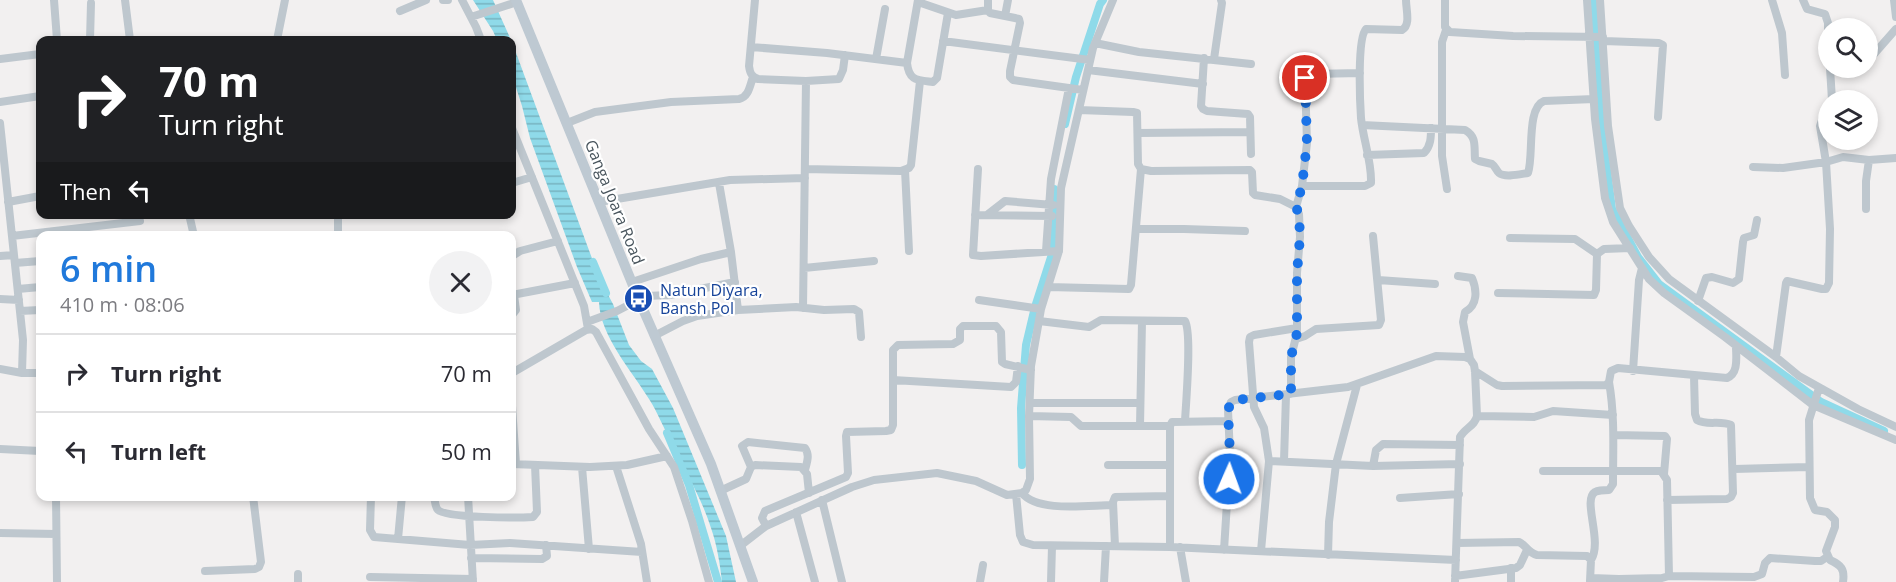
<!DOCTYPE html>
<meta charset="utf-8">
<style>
:root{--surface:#fff;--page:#f2f2f3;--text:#2b2b33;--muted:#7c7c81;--line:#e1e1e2;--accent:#2079db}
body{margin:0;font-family:"Open Sans",sans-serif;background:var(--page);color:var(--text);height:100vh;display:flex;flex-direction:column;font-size:22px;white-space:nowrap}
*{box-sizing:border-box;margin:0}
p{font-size:20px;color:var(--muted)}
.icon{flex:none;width:33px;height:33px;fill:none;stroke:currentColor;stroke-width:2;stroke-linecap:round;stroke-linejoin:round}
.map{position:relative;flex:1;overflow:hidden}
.drawer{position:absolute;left:36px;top:231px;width:480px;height:270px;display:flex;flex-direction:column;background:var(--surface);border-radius:12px;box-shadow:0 3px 9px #0003}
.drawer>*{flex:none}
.guide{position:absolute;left:36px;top:36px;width:480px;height:183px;border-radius:12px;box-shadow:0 3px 9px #0003;background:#202124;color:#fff;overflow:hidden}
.fabs{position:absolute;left:1818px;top:18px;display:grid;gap:12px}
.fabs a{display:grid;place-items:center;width:60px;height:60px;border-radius:50%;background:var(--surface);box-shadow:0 3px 9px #0003;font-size:30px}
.pin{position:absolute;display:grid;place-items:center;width:51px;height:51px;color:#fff;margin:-26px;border:3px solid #fff;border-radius:50%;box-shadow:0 2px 6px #0007}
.me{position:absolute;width:66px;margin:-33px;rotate:2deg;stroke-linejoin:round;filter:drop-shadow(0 0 4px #0008)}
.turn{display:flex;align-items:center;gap:21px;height:126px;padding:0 24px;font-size:27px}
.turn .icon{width:78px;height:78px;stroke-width:2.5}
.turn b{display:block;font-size:42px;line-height:51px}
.then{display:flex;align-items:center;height:57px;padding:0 24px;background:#0003;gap:12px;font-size:22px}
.round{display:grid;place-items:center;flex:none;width:63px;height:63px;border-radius:32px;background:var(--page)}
.head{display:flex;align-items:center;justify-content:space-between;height:102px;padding:0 24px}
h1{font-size:36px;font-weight:600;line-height:45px;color:var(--accent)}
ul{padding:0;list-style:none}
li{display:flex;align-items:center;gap:18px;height:78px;padding:0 24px;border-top:2px solid var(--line)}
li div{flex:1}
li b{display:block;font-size:22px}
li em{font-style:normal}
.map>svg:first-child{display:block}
.water{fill:url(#water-rules)}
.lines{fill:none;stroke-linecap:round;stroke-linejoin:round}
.canal{stroke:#8fdae9;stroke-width:8}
.minor{stroke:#bec7ce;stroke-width:8}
.secondary{stroke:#bec9d2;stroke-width:10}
.route{stroke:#1a73e8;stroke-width:10;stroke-dasharray:0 18}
.labels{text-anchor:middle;stroke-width:4.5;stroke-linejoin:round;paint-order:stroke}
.street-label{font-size:16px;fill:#48545c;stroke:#fff}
.transit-label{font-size:16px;fill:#164399;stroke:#fff;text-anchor:start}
</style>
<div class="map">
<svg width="1896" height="582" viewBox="0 0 1896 582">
<defs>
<pattern id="water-rules" width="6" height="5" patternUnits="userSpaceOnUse" patternTransform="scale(1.5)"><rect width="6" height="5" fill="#8fdae9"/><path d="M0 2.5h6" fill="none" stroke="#77b3c0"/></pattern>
</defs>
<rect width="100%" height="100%" fill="#f2f0f0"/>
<path class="water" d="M473 0H493L511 40H497L493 31Z
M512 42 600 280 613 304 629 345 641 361 652 369 673 408 726 536 736 582H722C720 564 717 545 711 528 702 499 685 471 672 444 664 429 658 413 649 399 632 371 600 336 599 302H592L577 267 530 138 522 106 512 75Z"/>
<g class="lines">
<path class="canal" d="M1593 0 1601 124 1612 209 1638 257 1659 284 1821 402 1884 431
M1065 124 1076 77 1100 4 1103 0
M593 262 606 293
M667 433 689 485 718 582
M1022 465 1021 408 1026 345 1035 307 1053 251 1054 189"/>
<path class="minor" d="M54 0 57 40
M125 0 130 40
M443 0H448
M462 0 476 27 481 40
M755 0 749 66C750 73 751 76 758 79L806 81 839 79 843 70 845 55
M918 0 907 63C909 81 917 80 933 82L937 78 948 13
M988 0V10L990 13 1015 18 1019 19 1020 23 1010 71V77L1013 80 1083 90
M1445 0V27L1450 32 1513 36 1603 37
M1587 0 1595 119 1605 198 1613 222 1649 279 1664 293 1725 337 1813 405 1896 440
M1600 0 1608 126 1620 208 1629 226 1649 257 1669 279 1776 357 1799 376 1858 409 1896 427
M1772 0 1782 33 1785 75
M1803 0 1807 9 1825 14 1828 23V44
M1894 0 1896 17
M918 2 956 15 988 10
M400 11 426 0
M1005 16 1008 0
M471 17 517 2
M1446 30 1442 42V156L1447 189
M90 40 91 3
M277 40 285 0
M345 40H357
M943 41 1090 60
M1604 41 1659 43 1663 45 1658 117
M1095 43 1139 52 1251 64
M751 47 827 53 907 63
M1868 57 1874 54 1896 29
M1204 58 1201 106 1203 109 1207 111 1248 114 1250 117 1251 154
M0 59 40 54
M876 59 885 9
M1214 59 1222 3 1221 0
M1830 68 1832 100
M1088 70 1203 84
M0 102 40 96
M1079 110 1133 112 1137 113 1138 164 1141 169 1151 171 1250 170 1252 172 1253 193 1255 195 1280 199 1296 207 1299 214 1300 237 1297 273V333L1291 357V394
M0 123 23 340 22 373
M567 123 595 112 671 102 739 99C749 97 750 85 753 77
M1362 125 1465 130C1477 137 1474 146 1475 159L1479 161 1492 164C1495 166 1496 170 1499 173 1505 178 1521 174 1528 173 1534 156 1526 108 1544 101L1594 99
M512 128 584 306 588 329
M1138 133 1250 132
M1367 155 1424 153C1431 146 1431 137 1431 128
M1753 167 1783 168 1826 162 1843 157 1869 160 1896 158
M805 169 901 171 909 168 911 165 920 81
M978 169 973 255 981 256 1059 251
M905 170 909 251
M512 183 532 177
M719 183 731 252 738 310
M1302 186H1365L1371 183C1372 162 1363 139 1361 118 1360 103 1357 38 1366 29L1402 30C1411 25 1406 10 1406 0
M8 202 40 196
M599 202 730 180 805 178
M1296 207 1302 186 1307 143 1305 78 1312 74 1360 73
M1866 209V181L1869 160
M189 214 194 236
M975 215 1052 216
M987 215 1005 201 1053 205
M1136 229H1184L1245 231
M12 236 140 221
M338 236V214
M1510 238 1575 239 1597 254
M1046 251 1051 179 1069 88
M0 256 14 255
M512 256 520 251 558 241
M15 263 40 261
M804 268 874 261
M1458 276 1472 278C1477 290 1478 305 1465 312L1463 322 1470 359
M1378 280 1435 284
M632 282 701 259 731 252
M1048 287 1129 289 1131 285 1141 169
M18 289 40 287
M1498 293 1594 295 1596 290 1597 254 1604 249 1630 248
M512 295 575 283
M0 299 19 300
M979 300 1041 309
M1698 301 1706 278 1712 277 1733 283 1739 279 1743 242 1744 238 1754 235 1757 220
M803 308 806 81
M20 311 40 310
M512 315 516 310 514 295
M1039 321 1089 327 1101 320 1185 321C1192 333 1186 402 1185 421
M587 322 617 311 646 296 670 295 735 282
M654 336 683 321 697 316 738 310 796 307 824 310 854 309 859 312 861 337
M1296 339 1305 336 1316 329 1379 325 1381 320 1373 236
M1776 357 1786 283 1787 281 1822 289H1826L1829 283 1830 229 1826 162 1820 126 1823 117 1828 113
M0 369 22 373H40
M1475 371 1497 385 1502 386 1606 385 1609 382 1611 371 1618 368 1727 378C1739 373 1736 357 1736 346
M1633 371 1639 280 1642 268
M512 373 586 330 592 329 596 332 649 429 674 467 692 521 709 582
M893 380 1011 387 1016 382 1018 366
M1819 388 1809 420 1810 498 1815 510 1827 512 1835 520V527L1826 551 1830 560C1841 565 1845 569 1843 582
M1030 403H1140
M512 406 516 464
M1029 416 1071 417 1081 426H1170
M1477 416 1534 417 1553 411 1613 415
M1140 426 1142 321
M1614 435 1665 436 1667 439 1664 474
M0 449 40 451
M1269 461 1373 466 1460 464
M1284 461 1286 395
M512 464 590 467 627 465 667 456
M1108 465H1170
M616 466 641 544 647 582
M1373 466 1376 450 1383 444 1460 445
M582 467 589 549
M751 467 742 446 748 442 805 448C810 455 807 462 805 470
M1734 469 1809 467
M1543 471H1661L1667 480 1669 576
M720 491 746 479 751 467 755 465 801 467 807 474 809 493
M1022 493C1038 513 1089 505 1113 505
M1016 494 1020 535 1023 542 1033 545 1170 547 1456 560
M56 496 57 582
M371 496 370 530 374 537 470 545 510 543 642 552
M434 496C435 501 435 507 438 510 446 518 518 518 533 517L537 512 535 465
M468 496 473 582
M1400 498 1459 494
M822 500 842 582
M1667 500 1727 499 1731 497 1733 493 1731 425C1720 420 1707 426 1697 420L1695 414 1694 376
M796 512 815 582
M766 526 762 518 765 511 846 477 848 473 846 436 847 432 886 431 891 430 893 425V350L898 345 953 344 960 340V329L963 326H996L1001 332 1002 362 1005 364 1031 370
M0 533 56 534
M398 539 402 496
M1457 543 1519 542C1526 545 1528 553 1537 555L1587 556 1591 560 1590 581
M740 546 766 526 852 487 874 480 937 473 976 481 1007 495 1022 493 1026 490 1030 479 1029 416 1031 366 1041 309 1059 251 1061 188 1093 48 1113 0
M1115 546 1113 502 1115 497 1170 496
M1170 547V426L1172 422 1229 421
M1180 547 1186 582
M1224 550 1230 455 1228 410 1231 402 1235 400 1348 387 1436 356 1465 357 1470 359 1474 365 1475 371 1477 416C1475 426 1465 428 1460 437L1455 582
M1261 551 1269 461 1264 428 1254 407 1249 342 1250 337 1254 335 1297 328
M1328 555 1329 522 1336 464 1357 385
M471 558 542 559 547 556 546 545
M1591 560C1603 541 1582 500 1595 492 1599 490 1605 490 1609 490L1613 484C1613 450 1615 416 1609 382
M205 571 255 569 259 567 261 562 253 496
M1455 576 1516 568 1520 565 1527 550
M370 577 473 579
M1591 578 1619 579 1662 578 1669 576 1754 577 1762 574 1765 563 1770 558 1815 561H1821L1827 557
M298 582V574
M980 582 983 565
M1051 582 1052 546
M1104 582 1106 546
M1511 582V568"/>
<path class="secondary" d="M516 0 639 300 711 464 753 582"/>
</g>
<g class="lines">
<path class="route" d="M1229 479 1230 455 1228 410 1231 402 1235 400 1291 394V357L1297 333V273L1300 237 1299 214 1296 207 1302 186 1307 143 1305 78"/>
</g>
<defs>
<symbol id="bus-disc" viewBox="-11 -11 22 22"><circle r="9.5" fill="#1a4fb4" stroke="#fff"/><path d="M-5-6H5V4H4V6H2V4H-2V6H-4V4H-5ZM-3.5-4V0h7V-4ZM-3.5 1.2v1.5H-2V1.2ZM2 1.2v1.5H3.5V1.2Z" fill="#fff"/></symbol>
</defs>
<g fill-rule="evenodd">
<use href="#bus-disc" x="622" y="282" width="33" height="33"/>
</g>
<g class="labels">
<g class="street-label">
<text transform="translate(615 202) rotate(68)" y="6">Ganga Joara Road</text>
</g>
<g class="transit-label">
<text x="660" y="296">Natun Diyara,<tspan x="660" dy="18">Bansh Pol</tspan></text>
</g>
</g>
</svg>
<div class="fabs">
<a><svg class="icon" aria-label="search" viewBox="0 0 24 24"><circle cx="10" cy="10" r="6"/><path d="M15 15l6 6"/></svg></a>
<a><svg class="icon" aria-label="layers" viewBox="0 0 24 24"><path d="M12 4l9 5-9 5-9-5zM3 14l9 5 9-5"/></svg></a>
</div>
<div class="pin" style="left:1305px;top:78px;background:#d93025"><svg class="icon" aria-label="arrive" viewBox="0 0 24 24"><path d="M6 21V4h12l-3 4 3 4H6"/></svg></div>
<svg class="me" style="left:1229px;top:479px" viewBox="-20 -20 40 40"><circle r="17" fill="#1a73e8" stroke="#fff" stroke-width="3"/><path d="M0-11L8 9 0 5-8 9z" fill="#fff"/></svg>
<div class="guide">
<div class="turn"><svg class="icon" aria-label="right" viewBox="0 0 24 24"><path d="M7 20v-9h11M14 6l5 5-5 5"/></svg><div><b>70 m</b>Turn right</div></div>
<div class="then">Then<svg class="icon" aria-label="left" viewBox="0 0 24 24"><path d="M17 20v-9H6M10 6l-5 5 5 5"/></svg></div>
</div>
<section class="drawer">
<div class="head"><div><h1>6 min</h1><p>410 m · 08:06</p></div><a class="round"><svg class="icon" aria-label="close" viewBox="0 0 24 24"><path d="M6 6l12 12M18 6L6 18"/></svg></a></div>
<ul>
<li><svg class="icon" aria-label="right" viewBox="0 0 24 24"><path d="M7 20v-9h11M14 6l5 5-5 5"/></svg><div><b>Turn right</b></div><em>70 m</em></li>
<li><svg class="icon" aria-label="left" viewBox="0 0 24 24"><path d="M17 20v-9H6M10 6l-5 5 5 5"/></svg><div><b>Turn left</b></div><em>50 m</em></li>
</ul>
</section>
</div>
